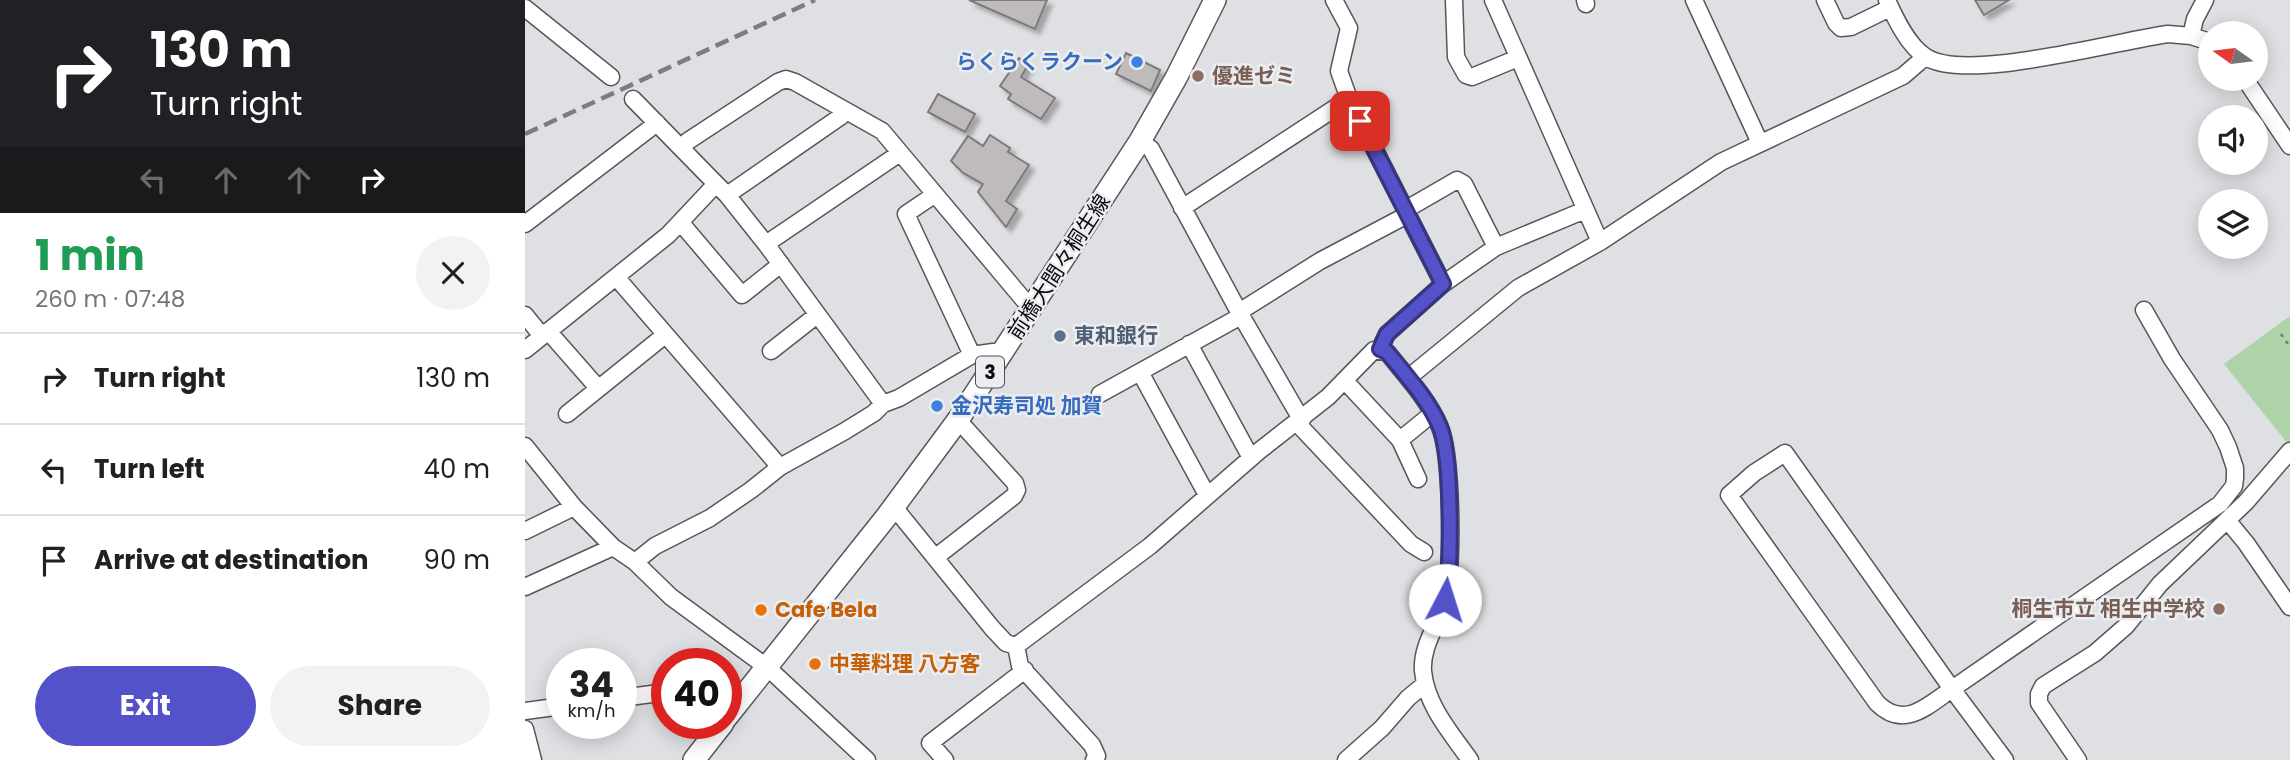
<!DOCTYPE html>
<meta charset="utf-8">
<style>
:root{--surface:#fff;--page:#f2f2f2;--text:#202124;--muted:#757577;--line:#e0e0e0;--accent:#5452c9}
body{margin:0;font-family:Poppins,"Noto Sans JP",sans-serif;background:var(--page);color:var(--text);height:100vh;display:flex;flex-direction:column;font-size:26px;white-space:nowrap}
*{box-sizing:border-box;margin:0}
p{font-size:23px;color:var(--muted)}
.icon{flex:none;width:38px;height:38px;fill:none;stroke:currentColor;stroke-width:2;stroke-linecap:round;stroke-linejoin:round}
.map{position:relative;flex:1;overflow:hidden}
.side{display:flex;flex-direction:column;background:var(--surface);width:525px}
.side>*{flex:none}
.guide{background:#202124;color:#fff;overflow:hidden}
.needle{width:46px;rotate:284deg}
.fabs{position:absolute;left:1673px;top:21px;display:grid;gap:14px}
.fabs a{display:grid;place-items:center;width:70px;height:70px;border-radius:50%;background:var(--surface);box-shadow:0 4px 18px #0003;font-size:35px}
.speed{position:absolute;left:21px;top:648px;display:flex;gap:14px;font-size:35px;font-weight:700;text-align:center}
.speed>*{display:grid;place-content:center;width:91px;height:91px;border-radius:50%;background:var(--surface);box-shadow:0 4px 18px #0003;line-height:1}
.speed small{font-size:18px;font-weight:400}
.speed .limit{border:10px solid #d22;background:#fff;color:#111}
.pin{position:absolute;display:grid;place-items:center;width:60px;height:60px;color:#fff;margin:-30px;border-radius:14px;box-shadow:0 4px 10px #0006}
.me{position:absolute;width:77px;margin:-38px;rotate:5deg;stroke-linejoin:round;filter:drop-shadow(0 0 5px #0008)}
.turn{display:flex;align-items:center;gap:24px;height:147px;padding:0 35px;font-size:32px}
.turn .icon{width:91px;height:91px;stroke-width:2.5}
.turn b{display:block;font-size:49px;line-height:60px}
.lanes{display:flex;align-items:center;height:66px;padding:0 35px;background:#0003;justify-content:center;gap:35px;direction:ltr}
.lanes .off{opacity:.35}
.round{display:grid;place-items:center;flex:none;width:74px;height:74px;border-radius:37px;background:var(--page)}
.headline{display:flex;align-items:center;justify-content:space-between;height:119px;padding:0 35px}
h1{font-size:42px;font-weight:700;line-height:52px;color:#1e9e55}
.cta{display:flex;gap:14px;margin-top:auto;padding:14px 35px}
.cta a{flex:1;height:80px;border-radius:42px;background:var(--accent);color:#fff;font-size:28px;font-weight:700;line-height:80px;text-align:center}
.cta a+a{background:var(--page);color:var(--text)}
ul{padding:0;list-style:none}
li{display:flex;align-items:center;gap:21px;height:91px;padding:0 35px;border-top:2px solid var(--line)}
li div{flex:1}
li b{display:block;font-size:26px}
li em{font-style:normal}
main{display:flex;flex:1;min-height:0}
.map>svg:first-child{display:block}
.green{fill:#afd3a9}
.building{fill:#bebbba;stroke:#7d7a79;stroke-width:2;filter:url(#shadow)}
.lines{fill:none;stroke-linecap:round;stroke-linejoin:round}
.minor-casing{stroke:#56575a;stroke-width:19}
.major-casing{stroke:#56575a;stroke-width:24}
.path{stroke:#78797b;stroke-width:2.5;stroke-dasharray:3.5 5;stroke-linecap:butt}
.minor{stroke:#fff;stroke-width:16}
.major{stroke:#fff;stroke-width:21}
.rail{stroke:#7d7d7f;stroke-width:4.5;stroke-dasharray:14 7;stroke-linecap:butt}
.route-casing{stroke:#373583;stroke-width:18}
.route{stroke:#5452c9;stroke-width:12}
.shop-dot{fill:#3f7fe0;stroke:#ecedf0;stroke-width:2.5}
.education-dot{fill:#8d6e63;stroke:#ecedf0;stroke-width:2.5}
.service-dot{fill:#5c6f8a;stroke:#ecedf0;stroke-width:2.5}
.food-dot{fill:#e8710a;stroke:#ecedf0;stroke-width:2.5}
.labels{text-anchor:middle;stroke-width:5;stroke-linejoin:round;paint-order:stroke}
.shield{fill:#ecedf0;stroke:#4e4f50;stroke-width:2}
.shield-label{font-size:19px;font-weight:bold;fill:#0b0b0c}
.shop-label{font-size:21px;font-weight:bold;fill:#366cbe;stroke:#ecedf0;text-anchor:end}
.education-label{font-size:21px;font-weight:bold;fill:#785e54;stroke:#ecedf0;text-anchor:start}
.street-label{font-size:21px;fill:#0b0b0c;stroke:#ecedf0}
.service-label{font-size:21px;font-weight:bold;fill:#4e5e75;stroke:#ecedf0;text-anchor:start}
.food-label{font-size:21px;font-weight:bold;fill:#c56008;stroke:#ecedf0;text-anchor:start}
</style>
<main>
<section class="side">
<div class="guide">
<div class="turn"><svg class="icon" aria-label="right" viewBox="0 0 24 24"><path d="M7 20v-9h11M14 6l5 5-5 5"/></svg><div><b>130 m</b>Turn right</div></div>
<div class="lanes"><svg class="icon off" aria-label="left" viewBox="0 0 24 24"><path d="M17 20v-9H6M10 6l-5 5 5 5"/></svg><svg class="icon off" aria-label="ahead" viewBox="0 0 24 24"><path d="M12 20V5M6 11l6-6 6 6"/></svg><svg class="icon off" aria-label="ahead" viewBox="0 0 24 24"><path d="M12 20V5M6 11l6-6 6 6"/></svg><svg class="icon" aria-label="right" viewBox="0 0 24 24"><path d="M7 20v-9h11M14 6l5 5-5 5"/></svg></div>
</div>
<div class="headline"><div><h1>1 min</h1><p>260 m · 07:48</p></div><a class="round"><svg class="icon" aria-label="close" viewBox="0 0 24 24"><path d="M6 6l12 12M18 6L6 18"/></svg></a></div>
<ul>
<li><svg class="icon" aria-label="right" viewBox="0 0 24 24"><path d="M7 20v-9h11M14 6l5 5-5 5"/></svg><div><b>Turn right</b></div><em>130 m</em></li>
<li><svg class="icon" aria-label="left" viewBox="0 0 24 24"><path d="M17 20v-9H6M10 6l-5 5 5 5"/></svg><div><b>Turn left</b></div><em>40 m</em></li>
<li><svg class="icon" aria-label="arrive" viewBox="0 0 24 24"><path d="M6 21V4h12l-3 4 3 4H6"/></svg><div><b>Arrive at destination</b></div><em>90 m</em></li>
</ul>
<div class="cta"><a>Exit</a><a>Share</a></div>
</section>
<div class="map">
<svg width="1765" height="760" viewBox="0 0 1765 760">
<defs>
<filter id="shadow"><feDropShadow dx="5" dy="5" stdDeviation="2" flood-color="#0004"/></filter>
</defs>
<rect width="100%" height="100%" fill="#dfe0e3"/>
<path class="green" d="M1765 316V442L1763 444 1699 364Z"/>
<path class="building" d="M444 0H522L510 29Z
M1450 0H1484L1459 15Z
M601 53 635 70 626 91 591 74Z
M494 58 503 65 496 77 530 98 516 119 483 99 486 94 475 86Z
M413 94 450 114 440 132 403 112Z
M465 135 485 148 483 152 504 165 481 201 492 209 481 227 453 192 458 184 438 173 426 161 443 136 458 146Z"/>
<g class="lines">
<defs>
<path id="minor" d="M809 0 824 28 814 71 824 99 918 284
M929 0 931 57 941 75 947 77 993 58
M968 0 1075 242
M1060 0 1061 4
M1169 0 1235 143
M1300 0 1311 23 1316 28 1326 27 1365 8
M1362 0C1370 18 1383 46 1401 57 1441 83 1591 41 1643 34L1666 36 1685 42
M0 8 86 77
M1666 36 1670 19 1680 0
M1720 79 1765 146
M108 99 202 195 241 244 358 404
M615 141 626 149 714 312 772 412 778 418
M157 148 163 141 253 82 261 79 270 82 357 131 498 299 509 307
M202 195 315 117 321 111
M409 195 381 214 447 355
M657 208 824 99
M880 210 932 180 939 184 971 247
M156 223 217 295 256 264
M0 224 132 123
M241 244 375 153
M91 277 255 467
M714 312 795 261 882 215
M0 315 17 336
M23 331 73 388
M664 344 726 458
M855 349 862 334 918 284 971 247 1060 210
M0 350 143 235 191 184
M246 351 292 315
M615 372 682 495
M883 378 993 288 1075 242 1196 162 1378 76 1400 57
M820 381 875 440 893 479
M575 394 716 316
M42 414 140 335
M772 423 886 544 899 552
M875 440 908 413
M0 446 49 507 88 547 110 562 146 597 243 668 342 760
M369 507 467 628 481 643 491 646 625 546 734 451 803 397 849 350 862 352C880 375 902 398 914 425 927 452 928 565 921 595 916 621 896 644 898 671 901 705 926 733 945 760
M1702 520 1721 543 1765 607
M0 531 49 507
M411 557 489 496 492 490 490 483 433 420
M110 562 130 546 185 518 226 490 255 467 320 431 349 413 358 404 374 398 447 355 468 352 476 356
M0 587 88 547
M491 646 495 666 567 745 572 756 569 760
M96 698 142 692
M0 711 37 706
M0 729 8 760
M420 760 405 743 500 670
M821 760 857 728 883 698 900 684
M1480 760 1427 689 1260 453 1229 473 1204 495 1352 703C1379 730 1402 706 1427 689L1695 504 1709 486 1710 478V468L1703 447 1695 430 1647 359 1619 310
M1553 760 1514 703V694L1518 686 1570 653 1601 626 1635 584 1721 502 1765 451"/>
<path id="major" d="M201 718 362 516 433 420 615 141 651 78 690 0
M169 760 198 723"/>
</defs>
<use href="#minor" class="minor-casing"/>
<use href="#major" class="major-casing"/>
<path class="path" d="M1756 334 1765 347"/>
<use href="#minor" class="minor"/>
<use href="#major" class="major"/>
<path class="rail" d="M0 134 290 0"/>
</g>
<g class="lines">
<defs>
<path id="route" d="M835 121 918 284 862 334 855 349 862 352C881 375 903 399 915 427 927 456 927 567 920 600"/>
</defs>
<use href="#route" class="route-casing"/>
<use href="#route" class="route"/>
</g>
<g class="shop-dot">
<circle cx="612" cy="62" r="7"/>
<circle cx="412" cy="406" r="7"/>
</g>
<g class="education-dot">
<circle cx="673" cy="76" r="7"/>
<circle cx="1694" cy="609" r="7"/>
</g>
<circle class="service-dot" cx="535" cy="336" r="7"/>
<g class="food-dot">
<circle cx="236" cy="610" r="7"/>
<circle cx="290" cy="664" r="7"/>
</g>
<g class="labels">
<rect class="shield" x="451" y="356.5" width="28" height="31" rx="5"/>
<g class="shield-label">
<text x="465" y="379">3</text>
</g>
<g class="shop-label">
<text x="598" y="69">らくらくラクーン</text>
<text x="426" y="413" text-anchor="start">金沢寿司処 加賀</text>
</g>
<g class="education-label">
<text x="687" y="83">優進ゼミ</text>
<text x="1680" y="616" text-anchor="end">桐生市立 相生中学校</text>
</g>
<g class="street-label">
<text transform="translate(534 267) rotate(-57)" y="7">前橋大間々桐生線</text>
</g>
<g class="service-label">
<text x="549" y="343">東和銀行</text>
</g>
<g class="food-label">
<text x="250" y="617">Cafe Bela</text>
<text x="304" y="671">中華料理 八方客</text>
</g>
</g>
</svg>
<div class="fabs">
<a><svg class="needle" viewBox="-14 -14 28 28"><path d="M0-13l5 13h-10z" fill="#e53935"/><path d="M0 13l5-13h-10z" fill="#757577"/></svg></a>
<a><svg class="icon" aria-label="sound" viewBox="0 0 24 24"><path d="M4 9h4l5-4v14l-5-4H4zM17 9q2 3 0 6"/></svg></a>
<a><svg class="icon" aria-label="layers" viewBox="0 0 24 24"><path d="M12 4l9 5-9 5-9-5zM3 14l9 5 9-5"/></svg></a>
</div>
<div class="speed"><div>34<small>km/h</small></div><div class="limit">40</div></div>
<div class="pin" style="left:835px;top:121px;background:#d93025"><svg class="icon" aria-label="arrive" viewBox="0 0 24 24"><path d="M6 21V4h12l-3 4 3 4H6"/></svg></div>
<svg class="me" style="left:920px;top:600px" viewBox="-20 -20 40 40"><circle r="19" fill="#fff"/><path d="M0-13L10 11 0 6-10 11z" fill="#5452c9"/></svg>
</div>
</main>
